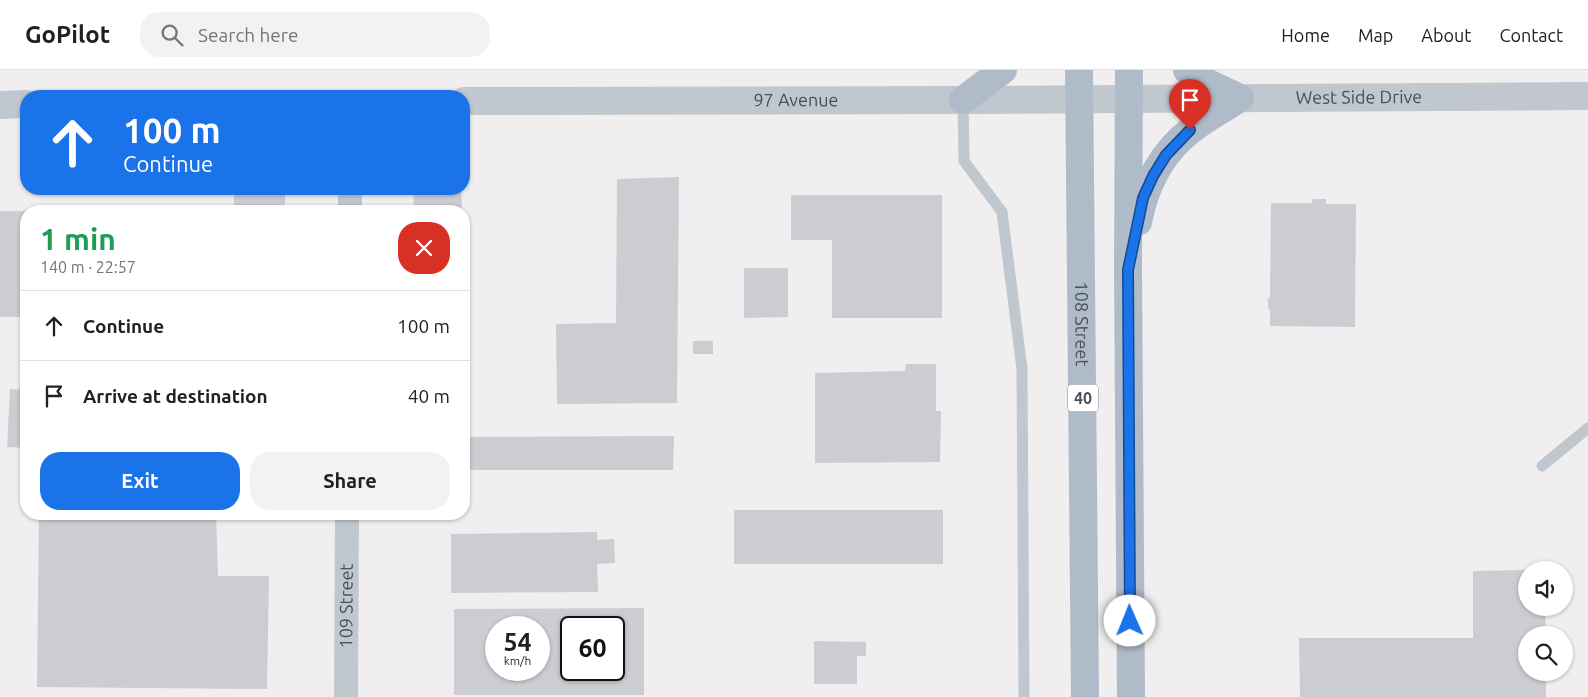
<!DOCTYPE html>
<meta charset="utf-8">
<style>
:root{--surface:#fff;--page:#f2f2f2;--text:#202124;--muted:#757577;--line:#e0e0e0;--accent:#1a73e8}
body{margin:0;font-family:Ubuntu,sans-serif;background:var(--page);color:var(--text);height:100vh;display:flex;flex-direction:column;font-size:19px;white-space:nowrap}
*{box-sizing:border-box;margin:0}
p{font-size:16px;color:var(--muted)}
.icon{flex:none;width:28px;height:28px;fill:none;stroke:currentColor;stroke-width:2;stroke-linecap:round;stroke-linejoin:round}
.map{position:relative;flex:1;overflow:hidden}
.side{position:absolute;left:20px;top:135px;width:450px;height:315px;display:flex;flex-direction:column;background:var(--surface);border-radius:20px;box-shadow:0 1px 4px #0004}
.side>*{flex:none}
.guide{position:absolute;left:20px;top:20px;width:450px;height:105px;border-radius:20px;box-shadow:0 1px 4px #0004;background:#1a73e8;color:#fff;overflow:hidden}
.fabs{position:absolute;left:1518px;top:491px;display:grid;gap:10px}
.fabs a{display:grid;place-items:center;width:55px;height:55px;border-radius:50%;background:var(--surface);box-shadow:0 1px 4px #0004;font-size:25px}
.speed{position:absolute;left:485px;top:546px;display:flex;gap:10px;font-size:25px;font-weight:700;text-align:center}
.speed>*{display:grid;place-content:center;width:65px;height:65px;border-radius:50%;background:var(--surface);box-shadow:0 1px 4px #0004;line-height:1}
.speed small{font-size:12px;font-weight:400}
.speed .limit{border:2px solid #111;border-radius:8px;background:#fff;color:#111}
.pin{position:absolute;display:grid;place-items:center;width:42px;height:42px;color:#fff;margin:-51px -21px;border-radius:50% 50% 50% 0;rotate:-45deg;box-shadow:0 0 5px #0007}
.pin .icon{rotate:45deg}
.me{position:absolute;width:55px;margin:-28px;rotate:359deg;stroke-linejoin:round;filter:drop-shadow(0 0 4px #0008)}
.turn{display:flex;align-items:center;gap:18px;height:105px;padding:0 20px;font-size:22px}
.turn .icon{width:65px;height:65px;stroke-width:2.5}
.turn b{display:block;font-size:35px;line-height:42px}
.round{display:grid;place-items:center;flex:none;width:52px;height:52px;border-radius:20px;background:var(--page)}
.summary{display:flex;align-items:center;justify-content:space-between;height:85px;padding:0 20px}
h1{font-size:30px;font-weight:600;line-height:38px;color:#1e9e55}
.primary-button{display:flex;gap:10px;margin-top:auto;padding:10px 20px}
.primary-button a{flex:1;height:58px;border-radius:20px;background:var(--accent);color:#fff;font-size:20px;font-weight:600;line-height:58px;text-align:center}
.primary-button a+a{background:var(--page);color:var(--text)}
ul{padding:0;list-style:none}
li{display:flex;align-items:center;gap:15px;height:70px;padding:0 20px;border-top:1px solid var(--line)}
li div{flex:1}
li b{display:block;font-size:19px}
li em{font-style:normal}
header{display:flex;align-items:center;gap:30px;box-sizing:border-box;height:70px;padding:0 25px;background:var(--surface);border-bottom:1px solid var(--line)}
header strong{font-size:24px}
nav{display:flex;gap:28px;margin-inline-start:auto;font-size:18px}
.search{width:350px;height:45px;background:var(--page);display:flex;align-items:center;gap:12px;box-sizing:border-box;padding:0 18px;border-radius:20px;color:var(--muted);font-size:19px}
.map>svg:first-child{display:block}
.building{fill:#ccccd2;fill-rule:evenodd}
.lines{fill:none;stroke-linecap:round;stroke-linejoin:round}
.service{stroke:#c0c7ce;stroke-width:11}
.minor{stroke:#c0c7ce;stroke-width:24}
.tertiary{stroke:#c0c7ce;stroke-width:28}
.primary{stroke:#b0bbca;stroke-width:28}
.route-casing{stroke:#114b97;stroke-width:12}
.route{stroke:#1a73e8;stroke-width:9}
.labels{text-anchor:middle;stroke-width:4;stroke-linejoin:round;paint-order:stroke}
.shield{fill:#fff;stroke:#7f848b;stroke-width:1}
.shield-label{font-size:16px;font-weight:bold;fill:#484f59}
.street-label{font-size:18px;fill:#484f59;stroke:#fff}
</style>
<header>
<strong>GoPilot</strong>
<div class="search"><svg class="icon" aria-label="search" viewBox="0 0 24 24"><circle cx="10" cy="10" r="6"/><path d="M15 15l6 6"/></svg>Search here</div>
<nav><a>Home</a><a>Map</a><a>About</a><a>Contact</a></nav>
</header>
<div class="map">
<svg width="1588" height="627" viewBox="0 0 1588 627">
<rect width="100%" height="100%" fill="#f0eeee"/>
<path class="building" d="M679 107 677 333 557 334 556 254 616 253 617 109Z
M413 119H461L462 141H414Z
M234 120H285V141H234Z
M791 125H942V248H832V170H791Z
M1312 129H1326V134H1356L1355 257 1270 256V240L1268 238V229L1270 227 1271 133H1312Z
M0 141H26V247H0Z
M744 198H788V247L744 248Z
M693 271H713V284H693Z
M906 294H936V341H941L940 392 815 393V303L905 301Z
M10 319 26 320V378L7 377Z
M674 366 673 400H464V367Z
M734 440H943V494H734Z
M39 444H216L218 506H269L267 619 37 617Z
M597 462V470L614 469 615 493 597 494 598 522 451 523V464Z
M1526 500V538H1545L1546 565H1526V602H1546V627H1300L1299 568H1473V501Z
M644 538V625H454V539ZM496 558H539V600H496ZM571 558H614V600H571Z
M814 571 866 572V586H857V614H814Z"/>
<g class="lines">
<path class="service" d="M963 30 964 91 1002 142 1022 299 1024 627
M1542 396 1588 358"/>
<g class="minor">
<path d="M350 141V119"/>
<path id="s1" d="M346 627 347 444"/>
</g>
<g class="tertiary">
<path id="s2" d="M464 31 963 30 1588 26"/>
<path d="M0 35 26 34"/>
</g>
<g class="primary">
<path id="s3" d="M1079 0 1085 627"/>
<path d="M1129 0 1128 200 1131 627"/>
<path d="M1187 0 1206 12 1240 28"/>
<path d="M963 30 1003 0"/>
<path d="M1138 152C1145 116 1161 83 1191 60 1206 48 1224 39 1240 28"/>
</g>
</g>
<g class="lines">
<defs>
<path id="route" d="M1130 551 1128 200 1143 128 1153 106 1166 85 1190 60"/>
</defs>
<use href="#route" class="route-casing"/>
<use href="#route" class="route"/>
</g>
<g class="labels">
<rect class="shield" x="1068" y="314.5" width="30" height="27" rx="4"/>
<g class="shield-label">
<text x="1083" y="334">40</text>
</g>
<g class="street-label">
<text dy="6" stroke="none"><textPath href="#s2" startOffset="895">West Side Drive</textPath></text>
<text dy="6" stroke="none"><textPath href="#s2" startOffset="332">97 Avenue</textPath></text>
<text dy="6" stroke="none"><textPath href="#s3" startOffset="254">108 Street</textPath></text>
<text dy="6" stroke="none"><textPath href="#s1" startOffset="91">109 Street</textPath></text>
</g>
</g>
</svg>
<div class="fabs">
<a><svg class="icon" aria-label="sound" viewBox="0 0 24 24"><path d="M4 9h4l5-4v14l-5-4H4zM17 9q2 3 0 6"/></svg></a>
<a><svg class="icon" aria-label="search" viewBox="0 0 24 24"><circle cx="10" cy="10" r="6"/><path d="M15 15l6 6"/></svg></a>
</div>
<div class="speed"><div>54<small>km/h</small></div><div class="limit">60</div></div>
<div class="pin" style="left:1190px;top:60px;background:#d93025"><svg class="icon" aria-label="arrive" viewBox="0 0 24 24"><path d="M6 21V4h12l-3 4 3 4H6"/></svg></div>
<svg class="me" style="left:1130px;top:551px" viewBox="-20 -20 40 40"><circle r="19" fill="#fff"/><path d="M0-13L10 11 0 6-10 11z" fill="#1a73e8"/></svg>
<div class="guide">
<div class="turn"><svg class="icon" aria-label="ahead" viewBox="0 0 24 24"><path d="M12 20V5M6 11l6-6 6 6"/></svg><div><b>100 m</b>Continue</div></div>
</div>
<section class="side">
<div class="summary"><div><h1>1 min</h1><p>140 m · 22:57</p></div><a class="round" style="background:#d93025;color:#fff"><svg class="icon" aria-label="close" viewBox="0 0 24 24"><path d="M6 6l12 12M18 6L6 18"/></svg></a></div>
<ul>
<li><svg class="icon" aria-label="ahead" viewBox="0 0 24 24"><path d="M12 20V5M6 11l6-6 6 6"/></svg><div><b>Continue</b></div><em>100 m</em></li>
<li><svg class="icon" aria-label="arrive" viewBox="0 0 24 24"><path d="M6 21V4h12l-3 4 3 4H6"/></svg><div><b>Arrive at destination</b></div><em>40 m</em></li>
</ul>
<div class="primary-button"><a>Exit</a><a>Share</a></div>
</section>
</div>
